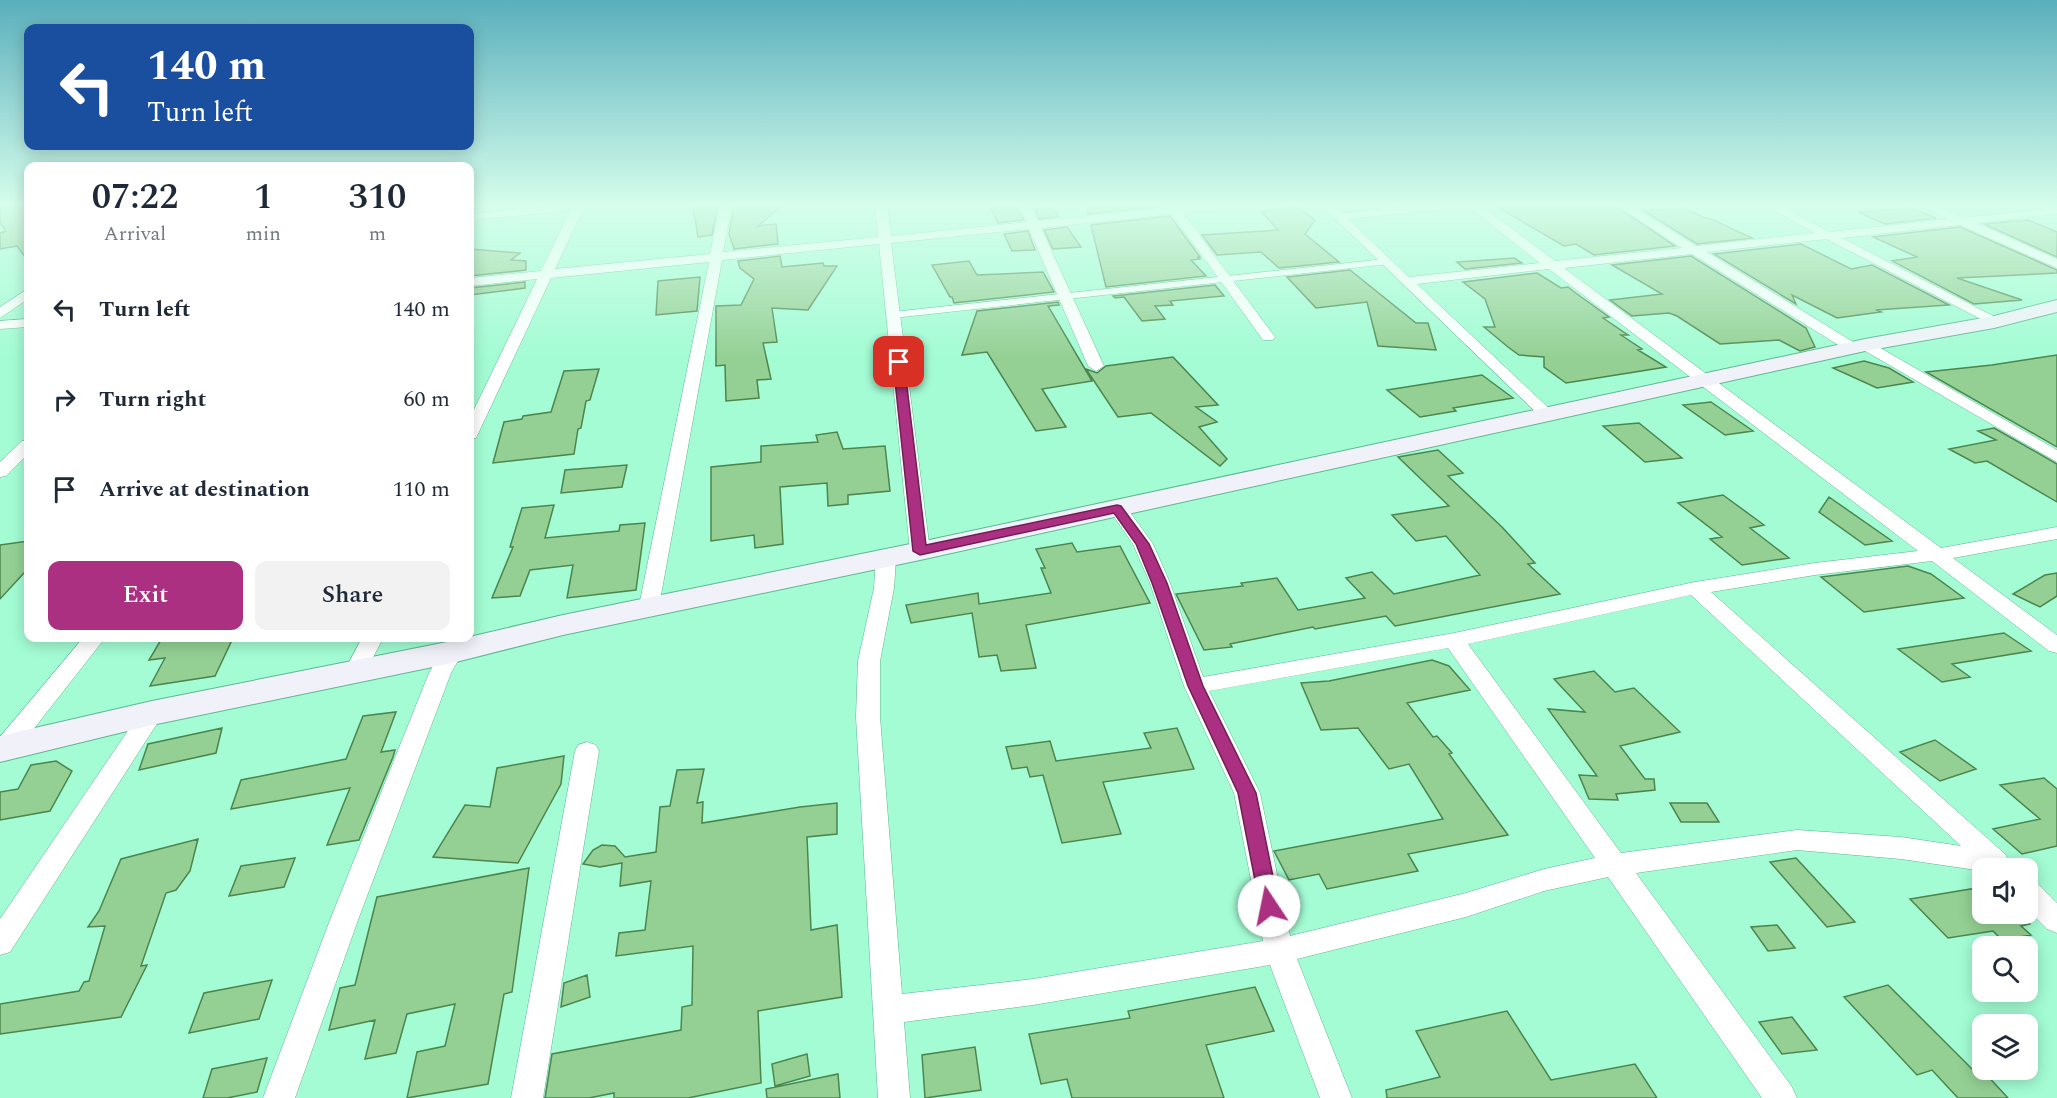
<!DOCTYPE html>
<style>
:root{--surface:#fff;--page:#f2f2f3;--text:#1f2937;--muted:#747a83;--accent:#ac3082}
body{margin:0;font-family:Spectral,serif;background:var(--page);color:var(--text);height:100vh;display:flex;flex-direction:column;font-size:22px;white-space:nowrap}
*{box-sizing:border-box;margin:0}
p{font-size:20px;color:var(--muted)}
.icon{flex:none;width:33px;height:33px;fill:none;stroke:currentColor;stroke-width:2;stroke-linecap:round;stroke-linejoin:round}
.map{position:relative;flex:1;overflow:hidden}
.side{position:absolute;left:24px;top:162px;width:450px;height:480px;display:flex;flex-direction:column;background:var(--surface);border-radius:12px;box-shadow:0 3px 15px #0003}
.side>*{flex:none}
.top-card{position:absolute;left:24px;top:24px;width:450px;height:126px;border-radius:12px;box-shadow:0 3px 15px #0003;background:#1a4fa0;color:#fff;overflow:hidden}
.buttons{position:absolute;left:1972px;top:858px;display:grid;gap:12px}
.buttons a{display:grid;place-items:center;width:66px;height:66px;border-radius:12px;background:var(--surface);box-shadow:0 3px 15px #0003;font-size:30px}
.pin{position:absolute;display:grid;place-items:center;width:51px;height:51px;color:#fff;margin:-26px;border-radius:12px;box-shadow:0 3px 9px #0006}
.me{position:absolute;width:66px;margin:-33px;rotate:349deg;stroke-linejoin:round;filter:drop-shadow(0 0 4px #0008)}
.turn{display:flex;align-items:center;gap:21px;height:126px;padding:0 24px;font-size:27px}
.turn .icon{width:78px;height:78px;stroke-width:2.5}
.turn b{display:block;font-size:42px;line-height:51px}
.eta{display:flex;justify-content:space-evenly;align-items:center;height:102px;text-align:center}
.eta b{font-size:36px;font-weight:600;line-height:42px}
.cta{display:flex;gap:12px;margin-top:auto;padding:12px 24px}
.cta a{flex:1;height:69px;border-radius:12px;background:var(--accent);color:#fff;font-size:24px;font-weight:600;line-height:69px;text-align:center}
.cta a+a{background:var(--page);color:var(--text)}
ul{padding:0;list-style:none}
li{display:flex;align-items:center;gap:18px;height:90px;padding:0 24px}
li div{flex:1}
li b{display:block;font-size:22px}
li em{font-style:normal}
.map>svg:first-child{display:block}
.building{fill:#94d094;stroke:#4c854d;stroke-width:1.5}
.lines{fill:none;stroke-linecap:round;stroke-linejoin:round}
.pedestrian-casing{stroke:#5eb792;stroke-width:1}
.minor-casing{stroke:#5eb792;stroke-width:1}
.secondary-casing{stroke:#5eb792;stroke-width:2}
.pedestrian{fill:#fff;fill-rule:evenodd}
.minor{fill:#fff;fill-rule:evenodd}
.secondary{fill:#f1f2f9;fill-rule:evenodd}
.route{fill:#ac3082;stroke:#701f54;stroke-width:1.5}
</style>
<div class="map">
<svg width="2057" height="1098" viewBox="0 0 2057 1098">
<rect width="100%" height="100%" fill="#a3fcd4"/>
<path class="building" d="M0 205H28V261L17 246 0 249V233L6 231 0 223Z
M693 205H718L712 235 698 237Z
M734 205H783L758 226 776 224 778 244 734 249 729 234Z
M989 205H1015L1024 220 998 223Z
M1134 205 1162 206 1088 214 1087 208 1136 207Z
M1494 205H1614L1675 246 1594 255 1576 244 1564 246Z
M1297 207 1315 220 1305 234 1339 262 1279 268 1261 252 1217 255 1202 235 1278 230 1261 211Z
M1053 208 1059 217 1039 219 1035 209Z
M1683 208 1705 218H1709L1752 238 1697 244 1644 211Z
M1911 208 1936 218 1885 224 1858 212Z
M1170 216 1200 257H1198L1200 259 1191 260 1206 276 1106 287 1091 225Z
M2028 220 2057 232V257L1984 224Z
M1067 227 1081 247 1053 249 1044 230Z
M1960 227 2057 270V273L1957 278 2022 300 1974 304 1892 261 1917 257 1873 237Z
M1028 231 1035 250 1012 251 1004 234Z
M1801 244 1851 269 1872 265 1949 305 1876 310 1881 312 1837 318 1792 295 1796 304 1714 254Z
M470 249 520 253 511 260 526 261V270L470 276Z
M780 256 782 267 823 263 824 266H837L808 310 772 308 777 342 763 343 771 379 757 380 759 398 726 401 725 365 716 366V306L741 305 754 279 740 268 738 261Z
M1691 256 1806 328 1815 347 1800 351 1779 340 1720 344 1677 316 1669 313 1632 316 1610 300 1662 294 1612 265Z
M1514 258 1522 263 1465 269 1457 262Z
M969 261 977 275 1043 272 1054 292 954 303 952 297H950L932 265Z
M1350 270 1416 323H1428L1436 350 1378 346 1367 302 1316 308 1287 277Z
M1537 273 1561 288 1568 287 1577 294 1609 317 1603 318 1628 335H1621L1642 349 1638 350 1666 367 1566 383 1544 367V357L1519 355 1508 347 1484 327H1495L1485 299 1463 282Z
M700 277 697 311 656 315 658 281Z
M525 282V288L470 295V288Z
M1215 285 1224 296 1170 301 1173 305 1155 306 1165 319 1142 321 1124 297 1115 298 1113 296Z
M1058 302 1059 305 1048 306 1092 381 1042 389 1066 427 1036 431 987 352 962 355 977 311Z
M2057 355V447L1926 372 1992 365Z
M1173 357 1218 405 1196 407 1217 422 1199 427 1227 459 1220 466 1151 413 1118 417 1086 369 1097 373 1106 366Z
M1864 361 1889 368 1913 382 1877 388 1833 368Z
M599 369 590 400 586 401 581 428 578 429 574 454 493 463 504 422 522 419 523 416 551 412 564 371Z
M1482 375 1513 398 1453 408 1456 411 1420 417 1387 390Z
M1711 402 1753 431 1725 435 1683 405Z
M1639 423 1682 458 1645 462 1603 426Z
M1994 428 2057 464V502L1987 461 1975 463 1949 449 1996 440 1978 431Z
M837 432 843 449 885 446 890 491 848 495V504L828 506 827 483 780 487 783 544 755 548 754 535 711 541V467L761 462V446L818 442 816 435Z
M1438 450 1463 473 1448 476 1502 527 1535 563 1528 564 1560 594 1395 626 1386 616 1315 629 1313 627 1230 644 1232 647 1204 650 1176 594 1243 586 1241 583 1277 578 1298 610 1365 598 1346 578 1372 572 1394 594 1480 575 1446 536 1416 541 1392 515 1449 506 1398 457Z
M627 465 622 487 561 493 565 470Z
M1723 495 1764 525 1750 528 1789 558 1742 565 1710 539 1722 537 1678 503Z
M1829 497 1892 541 1865 545 1819 512Z
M554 505 545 538 619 531 620 525 645 523 636 590 567 598 573 565 530 570 520 596 492 598 513 547H510L522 508Z
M28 541V572L24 573 0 599V545Z
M1072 543 1077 552 1120 546 1150 603 1026 625 1036 668 1001 671 997 655 979 657 972 613 911 623 906 605 978 593 979 604 1051 593 1041 568H1045L1036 549Z
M1908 566 1931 574 1964 598 1864 612 1821 577Z
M2057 573V596L2040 607 2013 594 2045 575Z
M2004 633 2031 651 1952 664 1970 677 1942 682 1898 649Z
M162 638H233L215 676 150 686 165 658 149 660Z
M1432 660 1449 666 1470 690 1407 703 1433 737 1437 736 1452 753 1449 754 1508 835 1408 854 1418 871 1327 889 1319 874 1289 880 1274 851 1443 819 1409 764 1389 769 1358 728 1321 730 1301 683 1329 681Z
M1594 671 1615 692 1634 688 1680 732 1620 746 1645 779H1654L1655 790 1616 794 1618 800 1589 799 1579 775 1597 776 1548 709 1585 712 1554 679Z
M396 712 381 752 395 750 393 757 359 840 327 845 350 788 231 809 241 780 346 759 363 716Z
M222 728 216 753 139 770 148 744Z
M1177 728 1194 769 1103 782 1121 834 1062 843 1043 775 1030 777 1027 767 1012 769 1006 747 1050 741 1056 761 1151 748 1144 733Z
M1935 740 1976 769 1940 781 1900 752Z
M564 756 561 784 518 863 433 857 465 805 490 807 497 768Z
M56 761 72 771 50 811 0 820V792L18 789 31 765Z
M704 769 697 803 703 802 702 823 800 807 837 803V834L807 837 811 930 837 925 842 997 758 1011 761 1083 688 1098H614V1093L589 1098H545L552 1054 681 1030 682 1007 692 1005 693 946 616 956 619 933 645 930 651 881 620 886 622 863 600 867 583 864 593 850 602 845 615 846 625 857 656 852 660 807 670 806 677 770Z
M2044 778 2057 789V846L2022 854 1993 829 2040 819 2000 785Z
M1670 803H1707L1719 822H1681Z
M198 839 190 871 176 890 166 893 141 966 147 965 121 1017 0 1034V1004L79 991 84 982 89 981 105 926 88 927 99 911 121 859Z
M295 858 284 887 229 896 241 866Z
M1796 858 1855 922 1827 927 1770 862Z
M529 868 512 992 504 994 488 1084 407 1098 417 1052 445 1046 455 1004 407 1014 396 1053 365 1059 375 1020 329 1030 340 988 355 985 377 897Z
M1983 887V914H2028L2030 924 2021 926 2031 935 2002 940 1993 931 1948 938 1910 899Z
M1777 925 1795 948 1768 951 1751 927Z
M587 975 590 997 561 1007 564 983Z
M272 980 259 1019 189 1033 204 993Z
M1888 985 1977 1074 1984 1072 2008 1098H1958L1932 1070 1917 1075 1844 997Z
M1255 987 1274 1031 1206 1045 1224 1098H1072L1067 1079 1041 1084 1029 1034 1130 1018 1128 1011Z
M1507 1011 1551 1080 1635 1064 1657 1098H1387L1386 1090 1440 1077 1416 1031Z
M1792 1017 1817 1050 1782 1054 1759 1022Z
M975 1047 981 1090 925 1098 922 1055Z
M807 1054 810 1076 775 1086 772 1064Z
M267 1058 257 1092 227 1098H203L212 1069Z
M838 1074 840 1098H767L766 1089Z"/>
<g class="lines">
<defs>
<path id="pedestrian" d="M568 205H604L600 208 470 220V214Z
M1425 205H1458L1454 208 1338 220 1333 217 1338 214Z
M1386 259 1391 262 1389 264 893 318 888 315 893 312Z"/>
<path id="minor" d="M573 205H585L555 269 710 254 720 205H732L723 252 878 237 875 205H887L891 236 1027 222 1019 205H1031L1038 221 1167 208 1166 205H1233L1228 208 1183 213 1275 337 1273 340H1263L1172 214 1041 228 1104 366 1096 371 1088 366 1029 229 891 243 930 551 927 555H913L910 551 879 244 722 260 659 606 656 611 649 613 642 611 639 606 709 262 551 278 478 434 476 438 470 439V418L537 279 470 286V278L541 271Z
M1321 205H1333L1409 277 1540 263 1467 205H1480L1555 261 1682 248 1616 205H1630L1696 246 1815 233 1765 205H1779L1830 232 1947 219 1920 205H1935L1963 218 2057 208V214L1976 223 2057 259V268L1960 225 1842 238 1999 319 2001 322 1994 326 1827 239 1707 252 1858 345 1865 341 1870 342 2057 450V462L1860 348 1853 352 1848 351 1692 254 1564 268 1941 548 2057 527V539L1953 558 2057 635V653L2049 651 1932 561 1815 575 1711 592 2005 854 2010 863 2008 868H1983V871L1901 859 1797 850 1636 873 1792 1087 1797 1098H1762L1608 877 1544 891 1466 917 1297 959 1352 1098H1320L1270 965 1033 1005 904 1022 910 1098H878L856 717 858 661 874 588 876 558 879 554H893L896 558 894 588 880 661V717L902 994 1033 979 1263 941 1234 793 1184 686 1150 583 1133 544 1108 508 1110 504H1124L1153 544 1170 583 1203 677 1454 633 1695 582 1815 563 1918 551 1549 269 1417 284 1556 415 1554 418H1542ZM1691 595 1961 846 1901 837 1797 830 1621 853 1468 644ZM1448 648 1595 858 1544 869 1466 893 1290 936 1260 793 1209 691Z
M28 289V299L0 318V307Z
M28 319V327L0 329V321Z
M28 440V454L6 476 0 477V462L22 441Z
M83 638H105L14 754 5 757 0 755V737Z
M362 638H383L364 675 356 678 348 675 345 670Z
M452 645 460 647 463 652 451 673 358 920 295 1098H263L330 920 429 673 444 647Z
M152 705 160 707 164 713 160 719 10 952 0 955V919L144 707Z
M587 742 596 745 599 751 543 1098H511L575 751 578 745Z
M2028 881 2038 884 2057 903V933L2047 929 2028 910Z"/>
<path id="secondary" d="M2057 300V312L1994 328 1865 351 920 560 563 635 452 663 152 725 0 762V736L152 701 452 641 563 615 920 542 1865 339 1994 316Z"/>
</defs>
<use href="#pedestrian" class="pedestrian-casing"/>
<use href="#minor" class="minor-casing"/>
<use href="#secondary" class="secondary-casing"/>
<use href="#pedestrian" class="pedestrian"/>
<use href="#minor" class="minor"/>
<use href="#secondary" class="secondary"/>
</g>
<linearGradient id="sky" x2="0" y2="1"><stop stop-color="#5aafbc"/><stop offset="0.57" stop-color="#d6feec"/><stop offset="1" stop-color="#d6feec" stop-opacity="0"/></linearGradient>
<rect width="2057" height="359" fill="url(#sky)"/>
<path class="route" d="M899 359 904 362 926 545 1117 505 1121 506 1149 544 1167 583 1203 686 1256 793 1279 906 1276 912 1269 914 1263 912 1260 906 1238 793 1188 686 1152 583 1136 544 1114 513 920 555 913 551 893 362Z"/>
</svg>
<div class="buttons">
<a><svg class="icon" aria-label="sound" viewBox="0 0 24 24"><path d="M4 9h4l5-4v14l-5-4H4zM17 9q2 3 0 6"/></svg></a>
<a><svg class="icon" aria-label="search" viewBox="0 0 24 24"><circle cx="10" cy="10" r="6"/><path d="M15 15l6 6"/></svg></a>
<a><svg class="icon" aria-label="layers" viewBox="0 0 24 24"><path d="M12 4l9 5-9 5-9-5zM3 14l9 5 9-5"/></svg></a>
</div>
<div class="pin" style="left:899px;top:362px;background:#d93025"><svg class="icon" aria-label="arrive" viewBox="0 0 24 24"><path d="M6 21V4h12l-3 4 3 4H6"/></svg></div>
<svg class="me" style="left:1269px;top:906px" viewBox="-20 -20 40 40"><circle r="19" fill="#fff"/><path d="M0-13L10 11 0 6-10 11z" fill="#ac3082"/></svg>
<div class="top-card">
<div class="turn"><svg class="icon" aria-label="left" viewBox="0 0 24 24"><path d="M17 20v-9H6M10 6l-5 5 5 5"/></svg><div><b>140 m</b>Turn left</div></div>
</div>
<section class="side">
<div class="eta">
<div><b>07:22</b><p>Arrival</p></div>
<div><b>1</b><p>min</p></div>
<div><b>310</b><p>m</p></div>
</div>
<ul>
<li><svg class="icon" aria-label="left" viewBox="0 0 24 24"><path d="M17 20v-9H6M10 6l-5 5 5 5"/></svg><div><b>Turn left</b></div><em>140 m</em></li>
<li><svg class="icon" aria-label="right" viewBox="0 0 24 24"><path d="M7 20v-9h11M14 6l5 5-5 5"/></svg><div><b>Turn right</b></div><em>60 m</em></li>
<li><svg class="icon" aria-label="arrive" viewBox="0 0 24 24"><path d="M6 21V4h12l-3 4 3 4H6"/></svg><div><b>Arrive at destination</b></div><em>110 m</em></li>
</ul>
<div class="cta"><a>Exit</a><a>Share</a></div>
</section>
</div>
